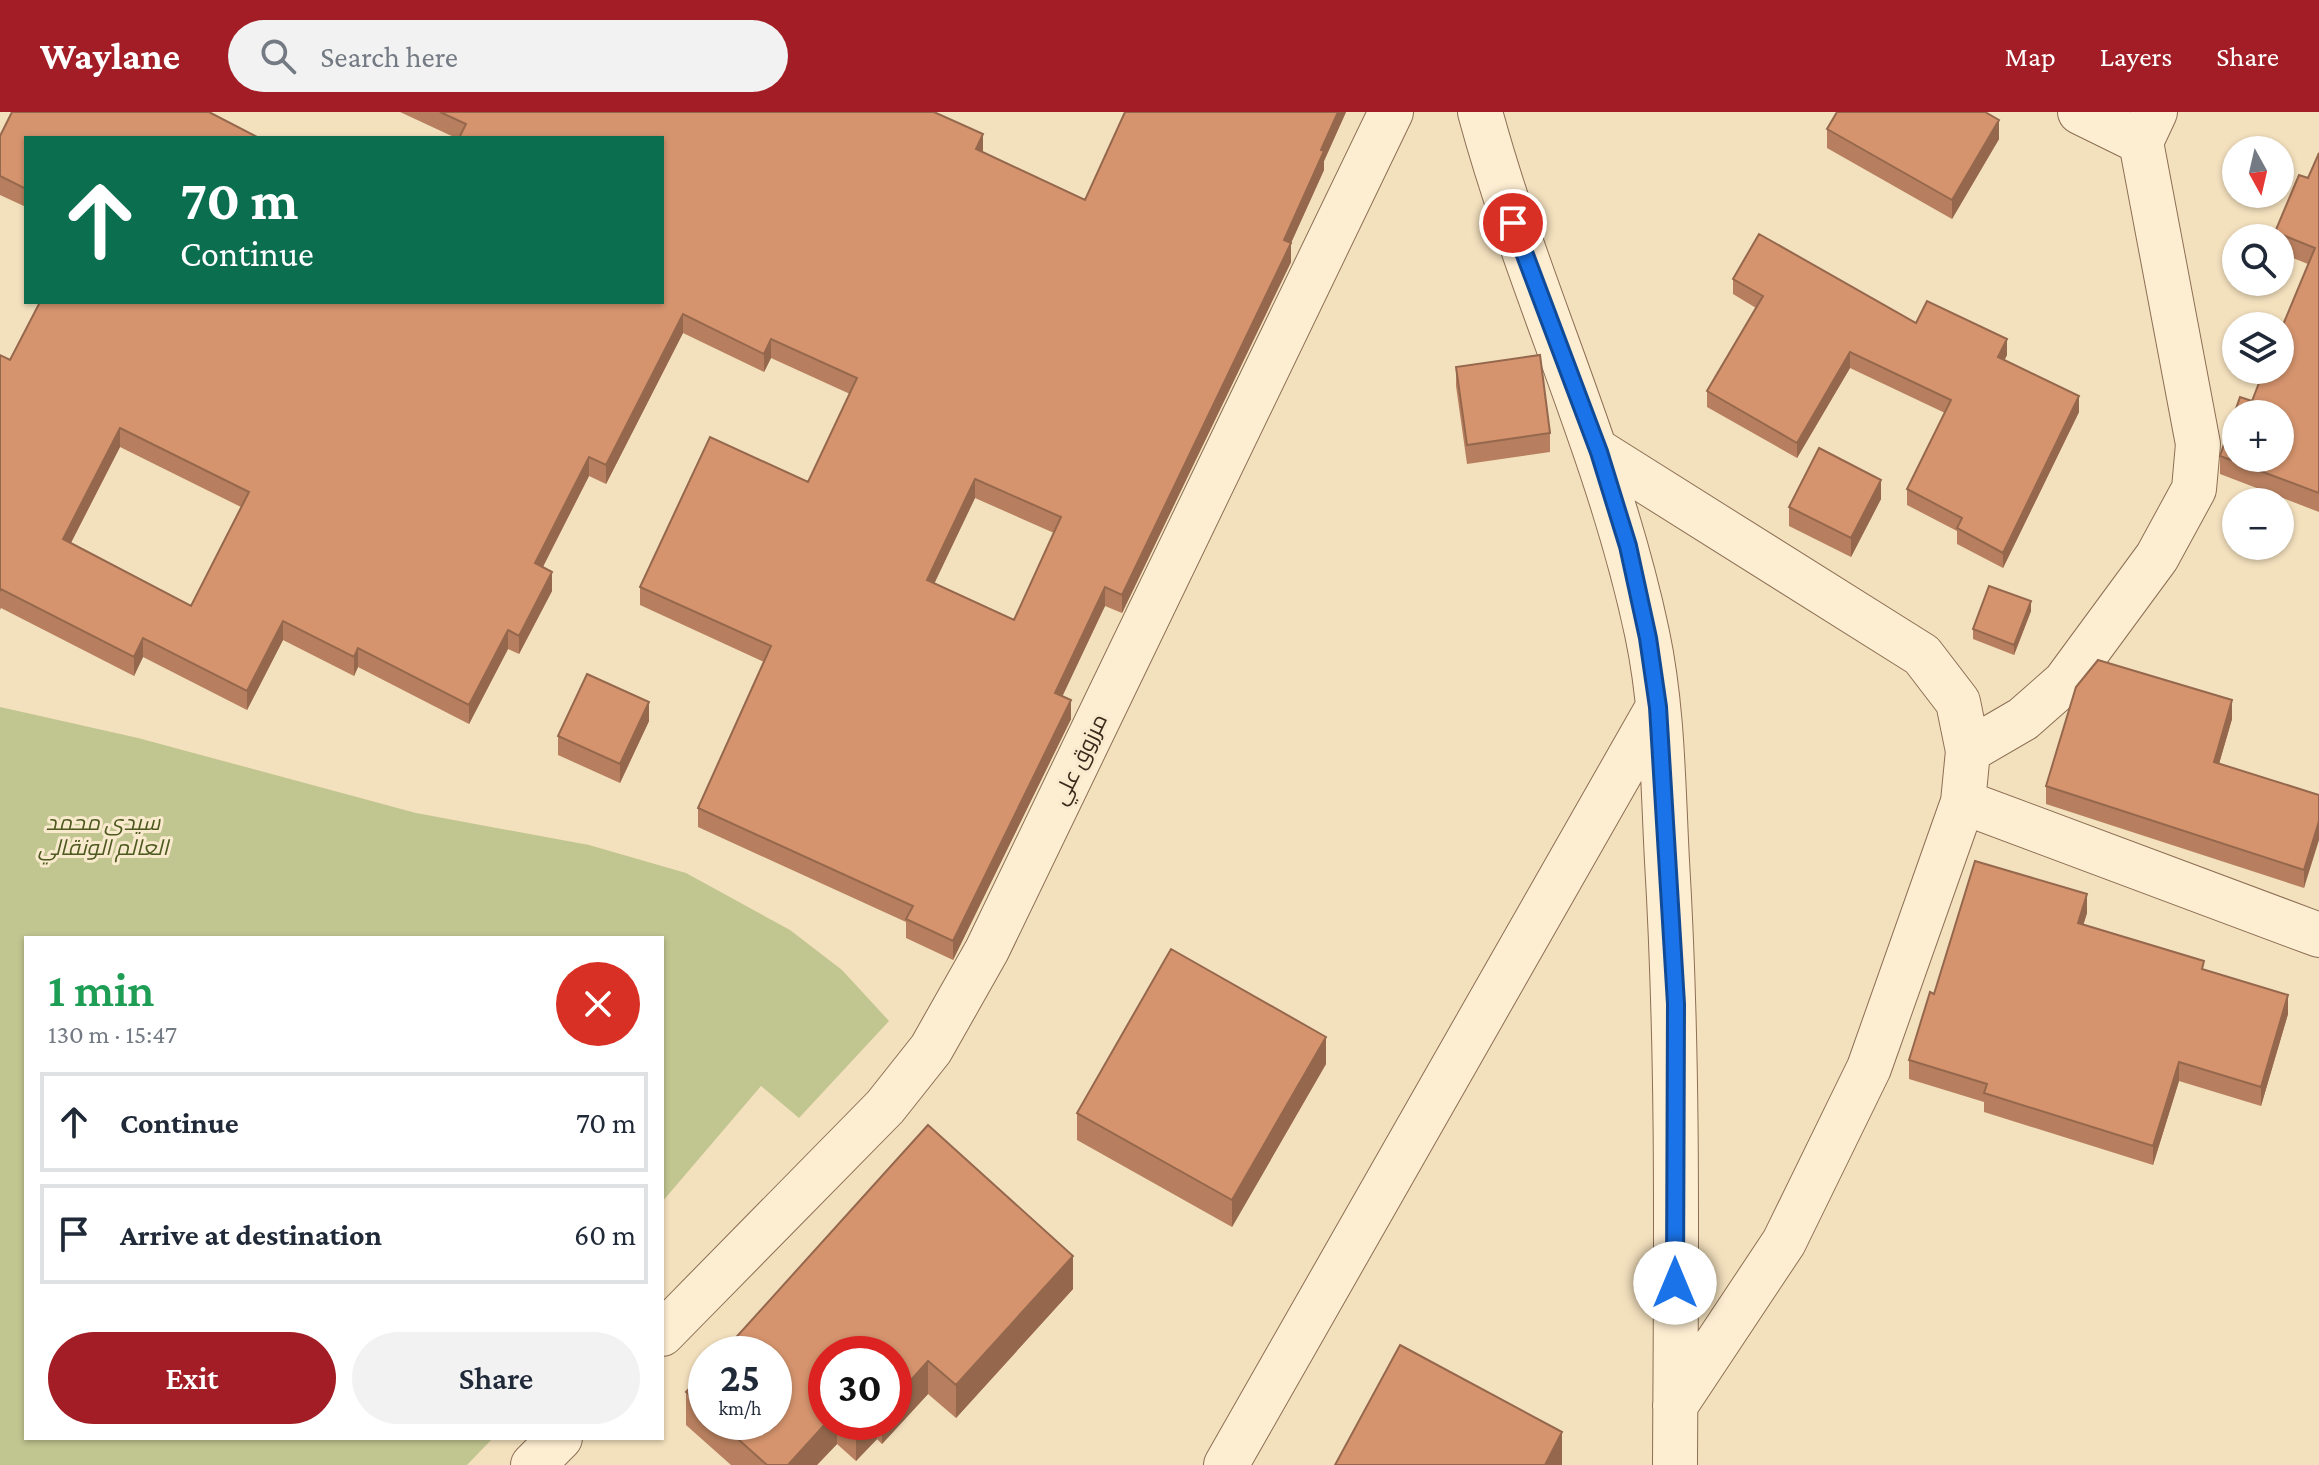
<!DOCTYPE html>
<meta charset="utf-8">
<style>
:root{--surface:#fff;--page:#f2f2f3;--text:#1f2937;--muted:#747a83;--line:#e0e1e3;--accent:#a21d25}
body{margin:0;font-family:"Crimson Pro",Cairo,serif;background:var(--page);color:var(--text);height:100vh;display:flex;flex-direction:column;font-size:30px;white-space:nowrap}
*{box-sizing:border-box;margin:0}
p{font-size:26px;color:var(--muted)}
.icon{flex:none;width:44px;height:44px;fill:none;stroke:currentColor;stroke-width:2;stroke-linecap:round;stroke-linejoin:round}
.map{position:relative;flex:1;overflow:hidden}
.drawer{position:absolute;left:24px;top:824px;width:640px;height:504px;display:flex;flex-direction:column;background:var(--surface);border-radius:0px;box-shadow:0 2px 6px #0004}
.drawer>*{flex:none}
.banner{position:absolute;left:24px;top:24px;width:640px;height:168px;border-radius:0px;box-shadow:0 2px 6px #0004;background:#0b6e4f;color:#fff;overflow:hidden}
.needle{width:52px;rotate:172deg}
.fabs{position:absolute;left:2222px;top:24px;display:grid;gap:16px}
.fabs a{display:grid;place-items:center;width:72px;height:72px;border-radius:50%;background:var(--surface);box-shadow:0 2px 6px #0004;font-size:40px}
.speed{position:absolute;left:688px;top:1224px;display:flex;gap:16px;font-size:40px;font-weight:700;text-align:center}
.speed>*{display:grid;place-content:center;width:104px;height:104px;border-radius:50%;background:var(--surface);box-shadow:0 2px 6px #0004;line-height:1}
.speed small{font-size:20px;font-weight:400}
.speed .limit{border:12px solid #d22;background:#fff;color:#111}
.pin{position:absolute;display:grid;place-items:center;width:68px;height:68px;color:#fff;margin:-34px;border:4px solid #fff;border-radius:50%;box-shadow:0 2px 8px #0007}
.me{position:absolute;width:88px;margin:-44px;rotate:0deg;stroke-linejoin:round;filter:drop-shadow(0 0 6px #0008)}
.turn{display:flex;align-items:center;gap:28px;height:168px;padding:0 24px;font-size:36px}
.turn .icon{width:104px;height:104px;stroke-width:2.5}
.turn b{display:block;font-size:56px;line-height:68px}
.round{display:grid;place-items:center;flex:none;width:84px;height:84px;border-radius:42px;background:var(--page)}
.headline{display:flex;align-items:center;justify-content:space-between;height:136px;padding:0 24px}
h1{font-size:48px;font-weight:600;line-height:60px;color:#1e9e55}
.primary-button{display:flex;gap:16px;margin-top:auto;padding:16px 24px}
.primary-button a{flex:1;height:92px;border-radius:48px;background:var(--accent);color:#fff;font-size:32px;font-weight:600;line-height:92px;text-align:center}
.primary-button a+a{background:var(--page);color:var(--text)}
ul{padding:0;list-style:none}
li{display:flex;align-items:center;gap:24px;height:100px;margin:0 16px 12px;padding:0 8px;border:4px solid var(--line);border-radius:0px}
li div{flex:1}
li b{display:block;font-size:30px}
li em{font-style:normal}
header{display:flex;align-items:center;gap:48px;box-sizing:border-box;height:112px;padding:0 40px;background:var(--accent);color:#fff}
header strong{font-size:38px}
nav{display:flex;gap:44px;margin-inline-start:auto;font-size:28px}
.search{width:560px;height:72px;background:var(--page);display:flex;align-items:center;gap:20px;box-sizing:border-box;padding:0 28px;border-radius:44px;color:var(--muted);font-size:30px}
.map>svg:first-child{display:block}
.cemetery{fill:#c1c590}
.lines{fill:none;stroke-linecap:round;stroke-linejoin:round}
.minor-casing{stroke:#8c6f54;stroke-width:46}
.minor{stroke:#fdedd1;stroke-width:44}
.wall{fill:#b77f5f;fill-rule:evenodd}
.shaded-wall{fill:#95684d}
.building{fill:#d5946e;stroke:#95684d;stroke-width:2;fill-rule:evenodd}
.route-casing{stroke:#114b97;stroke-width:20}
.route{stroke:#1a73e8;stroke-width:14}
.labels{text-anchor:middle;stroke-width:6;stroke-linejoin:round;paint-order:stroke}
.street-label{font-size:22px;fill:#3a281a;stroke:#f9eacd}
.park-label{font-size:22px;font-style:italic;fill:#4d591f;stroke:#f9eacd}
</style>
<header>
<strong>Waylane</strong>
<div class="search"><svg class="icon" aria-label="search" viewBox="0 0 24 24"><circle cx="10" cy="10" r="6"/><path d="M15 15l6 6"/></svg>Search here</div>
<nav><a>Map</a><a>Layers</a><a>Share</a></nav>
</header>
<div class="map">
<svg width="2319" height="1353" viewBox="0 0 2319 1353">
<rect width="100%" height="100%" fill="#f3e0bd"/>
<path class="cemetery" d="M0 595 138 626 416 701 589 733 686 761 790 818 842 858 889 909 799 1006 761 974 662 1090V826H26V1326H493L467 1353H0Z"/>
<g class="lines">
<defs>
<path id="minor" d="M1480 0C1528 177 1609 341 1647 521 1663 596 1663 674 1667 749 1679 950 1676 1152 1675 1353
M2080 0 2141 30
M1599 340 1922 543 1958 590 1968 639 1963 690 1869 956 1784 1130 1675 1294
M1968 639 2023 607 2065 570 2157 445 2194 377 2198 332 2141 30 2155 0
M1963 690 2319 823
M662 1222 885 995 931 937 987 838 1391 0
M533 1353 560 1326
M1226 1353 1658 595"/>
</defs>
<use href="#minor" class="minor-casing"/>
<use href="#minor" class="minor"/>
</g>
<path class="wall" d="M400 0H934L983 41 1085 88 1125 0H1346L1324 49V58L1291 131V150L1122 501 1105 494 1062 584 1071 607 953 848 906 826V810L698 715V696L764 550 640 493V475L808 370 850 282 771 246 764 260 683 221 606 372 589 364 543 455 552 479 519 542 508 537 469 612 358 555 354 564 283 528 247 598 143 545 134 564 1 496 0 498V243L10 248 662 190V26H456ZM120 335 241 395 191 494 71 431ZM975 386 1054 421 1014 508 934 471Z
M1827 17 1999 27 1952 107 1827 36Z
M0 24 26 26V95L0 83Z
M2319 41V400L2220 362V344L2252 289 2308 152 2280 141V126H2275V120L2308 66Z
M1733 167 1916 211 2007 243 2004 248 2079 300 2003 456 1957 432V419L1907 393V377L1945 301 1850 256 1797 346 1707 295V279L1756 196 1733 182Z
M1456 255 1550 321V340L1467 352 1456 274Z
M1881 387 1851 445 1789 414V395Z
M2031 499 2014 543 1973 527V517Z
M2232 607 2219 652 2319 683 2304 776 2046 692V674Z
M649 609 620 671 558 643V624Z
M2087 801 2083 813 2204 858 2288 902 2261 994 2179 969 2153 1053 1984 1000V990L1909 967V948L1934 882Z
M1326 952 1232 1115 1077 1028V1001Z
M928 1013 1073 1144V1177L956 1306 928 1282 882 1332 877 1327 856 1349 837 1332 817 1353H731L686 1313V1280L706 1258V1310H774V1242H721ZM826 1242H894V1310H826Z"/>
<path class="shaded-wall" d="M1338 0H1346L1324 49V58L1291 131V150L1122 501V483L1284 128 1321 38Z
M1999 8V27L1952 107V88Z
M983 22V41L976 37Z
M683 202V221L606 372V353Z
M771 227V246L764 260V242Z
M2007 227V243L1998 261V245Z
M1850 240V256L1797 346V331Z
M2079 284V300L2003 456V441Z
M120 316V335L63 446V427Z
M589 345V364L535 470V451Z
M975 367V386L927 487V468Z
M1881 368V387L1851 445V426Z
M552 460V479L519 542V524Z
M1105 475V494L1055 600V581Z
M2031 489V499L2014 543V533Z
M283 509V528L247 598V579Z
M508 518V537L469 612V593Z
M143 526V545L134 564V545Z
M358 536V555L354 564V545Z
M1071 588V607L953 848V829Z
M2232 588V607L2214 669V650Z
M649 590V609L620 671V652Z
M2319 709V728L2304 776V758Z
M2087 782V801L2078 830V811Z
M2288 883V902L2261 994V975Z
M1326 925V952L1232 1115V1088Z
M2179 950V969L2153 1053V1034Z
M1073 1144V1177L956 1306V1273Z
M928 1249V1282L882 1332V1310H894V1287Z
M827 1310H837V1332L817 1353H788Z
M862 1310H877V1327L856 1349V1316Z
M1562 1320V1353H1545Z"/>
<path class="building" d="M12 0H209L259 26H26V77L0 64V24Z
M440 0H934L983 22 976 37 1085 88 1125 0H1338L1321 38 1324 39 1284 128 1291 131 1122 483 1105 475 1055 581 1071 588 953 829 906 807 913 794 698 696 771 534 640 475 710 325 808 370 857 266 771 227 764 242 683 202 606 353 589 345 535 451 552 460 519 524 508 518 469 593 358 536 354 545 283 509 247 579 143 526 134 545 1 477 0 479V243L10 248 40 190H662V26H459L466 12ZM120 316 249 380 191 494 63 427ZM975 367 1061 405 1014 508 927 468Z
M1837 0H1985L1999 8 1952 88 1827 17Z
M2319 41V381L2220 344 2240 285 2252 289 2264 258H2280V220L2315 136 2275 120 2299 63 2308 66ZM2236 302H2280V346H2236Z
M1759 122 1916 211 1927 189 2007 227 1998 245 2079 284 2003 441 1957 416 1962 406 1907 377 1951 288 1850 240 1797 331 1707 279 1763 184 1733 167Z
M1540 243 1550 321 1467 333 1456 255Z
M1819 336 1881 368 1851 426 1789 395Z
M1989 474 2031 489 2014 533 1973 517Z
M2098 548 2232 588 2214 650 2319 683V709L2304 758 2046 674 2076 575Z
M587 562 649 590 620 652 558 624Z
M1975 749 2087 782 2078 811 2204 849 2202 857 2288 883 2261 975 2179 950 2153 1034 1984 981 1987 972 1909 948 1930 880 1934 882Z
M1171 837 1326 925 1232 1088 1077 1001Z
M928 1013 1073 1144 956 1273 928 1249 894 1287V1242H826L827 1310 788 1353H767L719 1310H774V1242H721Z
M1400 1233 1562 1320 1545 1353H1335Z
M706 1258V1298L686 1280Z
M849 1310H862L856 1316Z"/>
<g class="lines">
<defs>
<path id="route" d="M1513 111 1599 340 1628 434 1648 526 1658 595 1676 892 1675 1171"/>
</defs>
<use href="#route" class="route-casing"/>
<use href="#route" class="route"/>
</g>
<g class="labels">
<g class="street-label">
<text transform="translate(1079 647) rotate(-64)" y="8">مرزوق علي</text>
</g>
<g class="park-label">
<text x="103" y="718">سيدي محمد<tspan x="103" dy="25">العالم الونقالي</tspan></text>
</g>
</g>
</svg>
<div class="fabs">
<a><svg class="needle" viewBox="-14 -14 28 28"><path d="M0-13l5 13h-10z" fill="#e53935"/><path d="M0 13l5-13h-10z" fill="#747a83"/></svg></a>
<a><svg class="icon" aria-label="search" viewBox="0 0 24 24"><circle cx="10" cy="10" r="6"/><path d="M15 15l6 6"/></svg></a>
<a><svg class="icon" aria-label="layers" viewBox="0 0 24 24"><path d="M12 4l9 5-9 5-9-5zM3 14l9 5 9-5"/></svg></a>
<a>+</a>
<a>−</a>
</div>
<div class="speed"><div>25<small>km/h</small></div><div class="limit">30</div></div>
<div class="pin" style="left:1513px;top:111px;background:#d93025"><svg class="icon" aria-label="arrive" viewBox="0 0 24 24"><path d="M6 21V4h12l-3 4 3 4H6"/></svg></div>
<svg class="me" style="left:1675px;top:1171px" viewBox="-20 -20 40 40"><circle r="19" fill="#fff"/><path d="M0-13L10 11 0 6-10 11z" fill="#1a73e8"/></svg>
<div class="banner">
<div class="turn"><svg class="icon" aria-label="ahead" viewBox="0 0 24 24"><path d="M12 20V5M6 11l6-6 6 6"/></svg><div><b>70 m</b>Continue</div></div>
</div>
<section class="drawer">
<div class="headline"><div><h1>1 min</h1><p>130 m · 15:47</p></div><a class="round" style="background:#d93025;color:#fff"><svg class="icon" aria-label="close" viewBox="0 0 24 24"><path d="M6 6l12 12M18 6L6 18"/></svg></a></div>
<ul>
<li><svg class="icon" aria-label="ahead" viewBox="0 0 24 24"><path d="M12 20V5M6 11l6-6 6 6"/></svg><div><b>Continue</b></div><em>70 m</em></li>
<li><svg class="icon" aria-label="arrive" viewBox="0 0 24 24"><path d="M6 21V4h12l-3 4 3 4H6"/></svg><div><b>Arrive at destination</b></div><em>60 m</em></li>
</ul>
<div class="primary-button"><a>Exit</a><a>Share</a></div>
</section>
</div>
